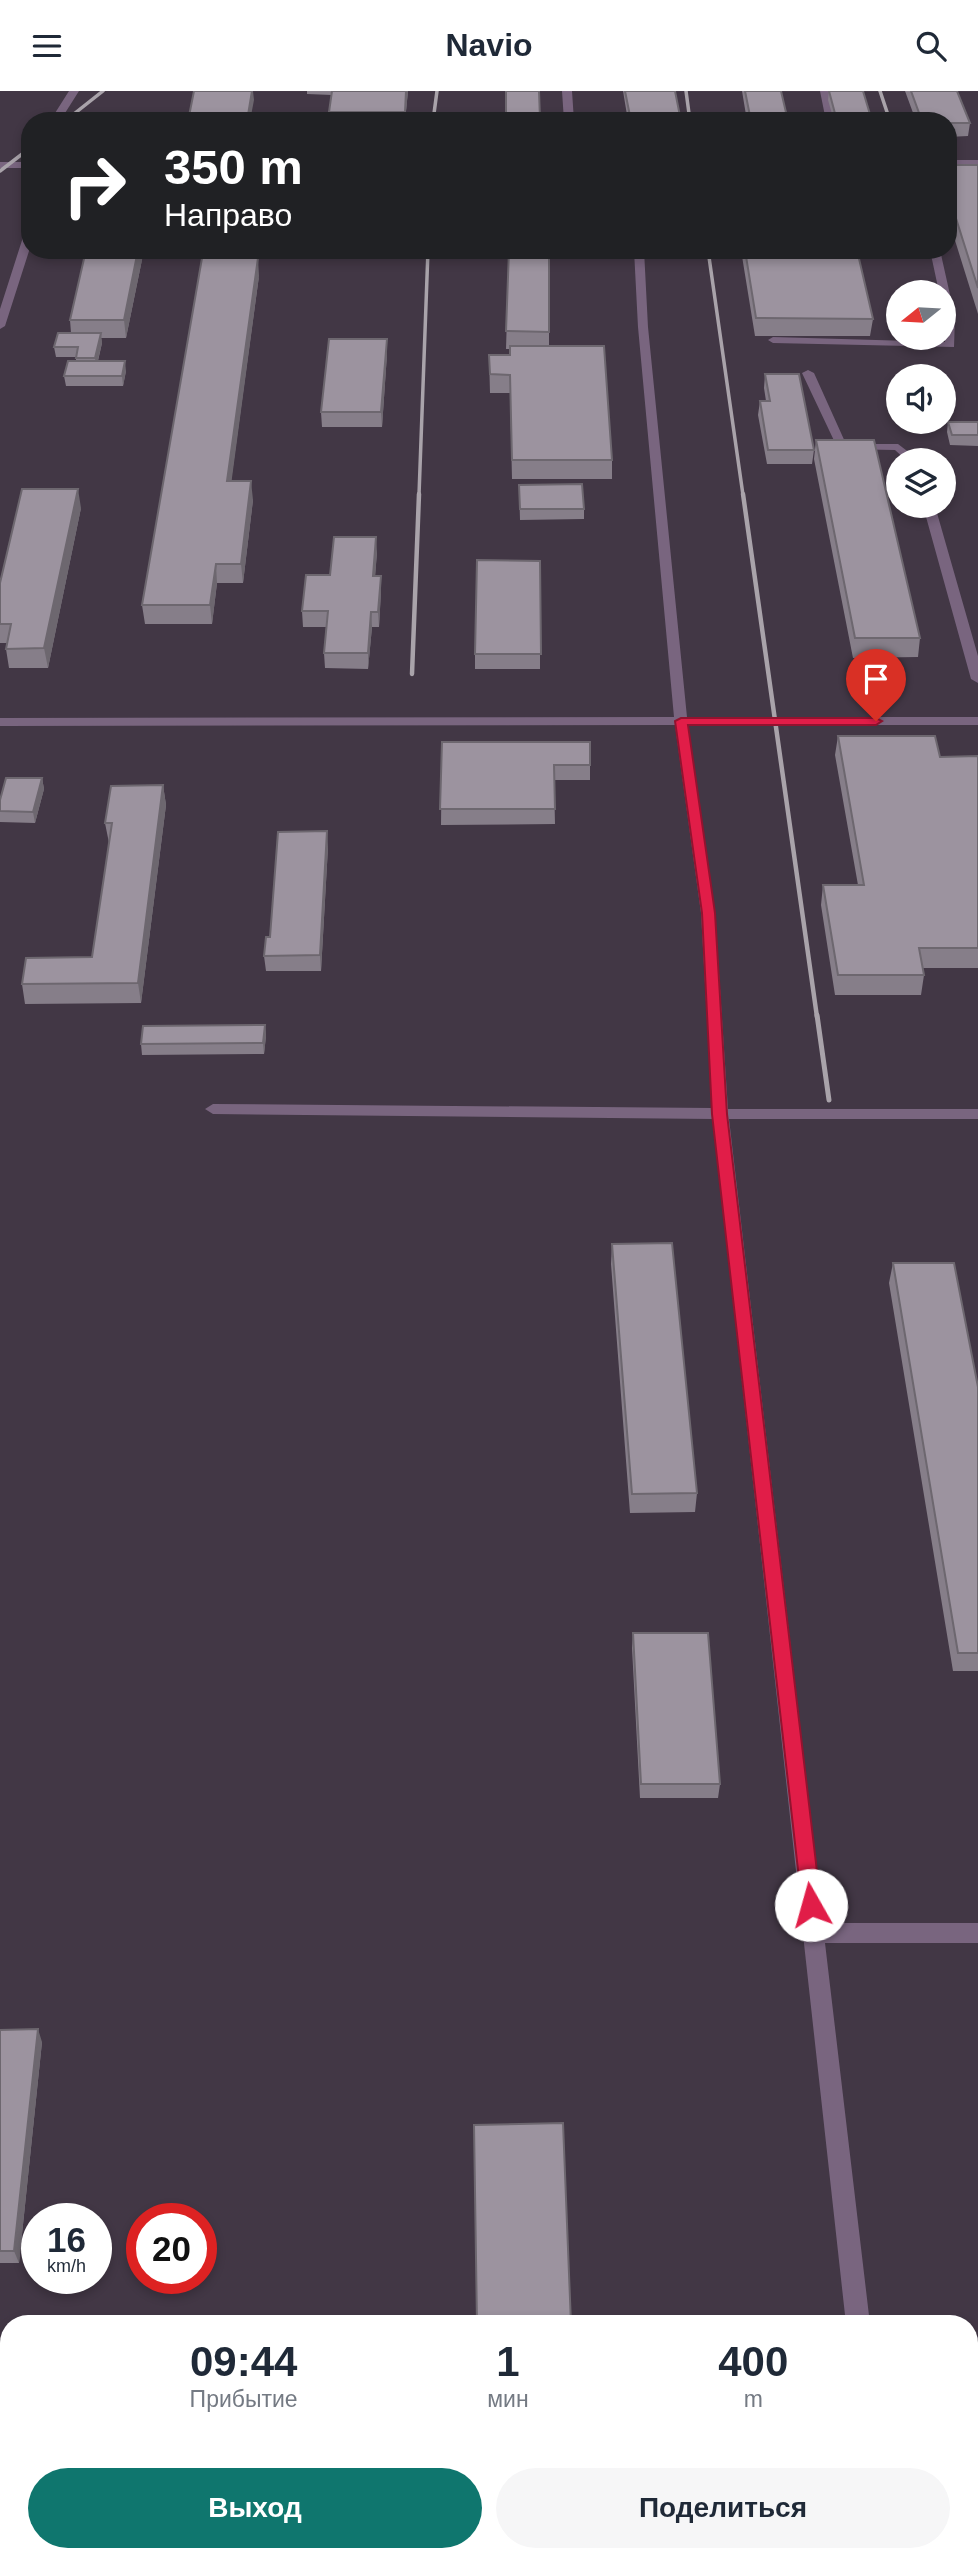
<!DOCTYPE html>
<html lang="ru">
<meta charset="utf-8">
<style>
:root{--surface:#fff;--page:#f6f6f7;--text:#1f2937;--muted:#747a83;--accent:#0f766e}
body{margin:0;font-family:Helvetica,sans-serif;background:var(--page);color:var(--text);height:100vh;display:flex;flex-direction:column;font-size:26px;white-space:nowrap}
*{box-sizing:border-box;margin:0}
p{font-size:23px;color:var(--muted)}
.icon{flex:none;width:38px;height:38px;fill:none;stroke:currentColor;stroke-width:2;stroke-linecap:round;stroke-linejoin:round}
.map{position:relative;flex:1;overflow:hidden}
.details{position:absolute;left:0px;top:2224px;width:978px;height:247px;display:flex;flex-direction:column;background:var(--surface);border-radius:28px 28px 0 0;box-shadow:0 4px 10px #0003}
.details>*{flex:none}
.banner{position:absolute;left:21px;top:21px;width:936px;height:147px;border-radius:28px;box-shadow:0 4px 10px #0003;background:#202124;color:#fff;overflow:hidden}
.needle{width:46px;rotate:252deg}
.tools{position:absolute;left:886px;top:189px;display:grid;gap:14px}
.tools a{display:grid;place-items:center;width:70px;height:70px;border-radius:50%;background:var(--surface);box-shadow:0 4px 10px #0003;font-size:35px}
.speed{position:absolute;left:21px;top:2112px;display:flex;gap:14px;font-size:35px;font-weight:700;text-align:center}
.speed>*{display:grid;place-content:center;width:91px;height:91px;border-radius:50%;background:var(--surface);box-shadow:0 4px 10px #0003;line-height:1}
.speed small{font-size:18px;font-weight:400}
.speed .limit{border:10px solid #d22;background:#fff;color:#111}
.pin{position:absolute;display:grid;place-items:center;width:60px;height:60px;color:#fff;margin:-72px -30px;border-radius:50% 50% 50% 0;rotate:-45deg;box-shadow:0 0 7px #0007}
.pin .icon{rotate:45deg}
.me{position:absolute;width:77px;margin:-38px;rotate:353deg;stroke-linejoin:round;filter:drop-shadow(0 0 5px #0008)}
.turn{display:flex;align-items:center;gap:24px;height:147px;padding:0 28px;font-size:32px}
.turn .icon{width:91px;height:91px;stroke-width:2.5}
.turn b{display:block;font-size:49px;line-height:60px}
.eta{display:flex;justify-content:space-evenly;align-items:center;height:119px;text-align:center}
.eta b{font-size:42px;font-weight:800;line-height:49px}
.action{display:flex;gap:14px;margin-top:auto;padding:14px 28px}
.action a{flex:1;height:80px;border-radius:42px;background:var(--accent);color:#fff;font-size:28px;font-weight:800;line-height:80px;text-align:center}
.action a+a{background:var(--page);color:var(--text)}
header{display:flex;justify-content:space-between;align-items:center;height:91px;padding:0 28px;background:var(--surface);font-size:32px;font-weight:800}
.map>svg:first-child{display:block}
.built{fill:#423745;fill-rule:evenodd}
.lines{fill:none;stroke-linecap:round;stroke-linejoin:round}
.minor{fill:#79657f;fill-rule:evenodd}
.rail-far2{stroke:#a9a3aa;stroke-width:3.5}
.rail-far1{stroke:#a9a3aa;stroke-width:4.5}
.rail{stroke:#a9a3aa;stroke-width:5}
.wall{fill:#867e89}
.shaded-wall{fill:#6d676f}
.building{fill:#9c939f;stroke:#6d676f;stroke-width:2}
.route{fill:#e11d48;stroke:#92132f;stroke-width:2}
</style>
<header><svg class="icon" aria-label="menu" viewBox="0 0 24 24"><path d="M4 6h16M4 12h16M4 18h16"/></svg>Navio<svg class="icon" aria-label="search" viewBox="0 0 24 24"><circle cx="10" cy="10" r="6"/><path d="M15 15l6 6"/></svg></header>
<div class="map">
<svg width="978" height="2470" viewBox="0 0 978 2470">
<rect width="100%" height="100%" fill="#373039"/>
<path class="built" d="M0 0H978V2470H0ZM30 30H948V159H30ZM898 201H943V247H898ZM898 285H943V331H898ZM898 369H943V415H898ZM37 2128H96V2188H37ZM142 2128H201V2188H142ZM9 2233H970V2462H9Z"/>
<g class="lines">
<path class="minor" d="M69 0H79L60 30H50Z
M562 0H572L574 30H564Z
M820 0H830L836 30H826Z
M948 69H978V75H948Z
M0 71H30V77H0Z
M30 137V157L5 235 0 238V218L25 140Z
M634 159H644L648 236 687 626H978V634H688L715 822 728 1018H978V1028H729L823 1832H978V1852H825L870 2233H846L713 1028 213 1023 205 1018 213 1013 712 1017 701 822 675 634 0 635V627L674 626 638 236Z
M930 159H940L955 226 954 256 773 252 768 249 773 246 945 251 943 201H939Z
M808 279 814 282 846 353H898L919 369H906L895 359 838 358 802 282Z
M923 415H935L978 565V592L971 588Z
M871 2462H897L898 2470H872Z"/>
<path class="rail-far2" d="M686 0 690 30
M880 0 889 27
M65 30 103 0
M433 30 437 0
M0 80 30 57
M708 159 743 404
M419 404 428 159"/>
<path class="rail-far1" d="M743 403 817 926
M412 583 419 403"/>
<path class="rail" d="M817 924 829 1009"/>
</g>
<path class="wall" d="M307 0H408L405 30H329V21L332 4 307 3Z
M506 0H539L540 30H506Z
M623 0H675L681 30H628Z
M742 0H781L788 30H747Z
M829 0 872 30H834L828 9Z
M905 0H957L970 32 968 45 948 46V30H916Z
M948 74H978V223L948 127Z
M86 159H144L126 247H101L102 252 98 270 126 280 123 295H66L64 285 76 270V266H56L54 256 71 242 70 229Z
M509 159H549V255L612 369V388H512L510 302H490L489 264H510V258H506Z
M741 159H857L873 228 870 245H755Z
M259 185 231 390 253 409 243 492H217L212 533H145L142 514Z
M387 248V263L382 336H322L321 321Z
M765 283 814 359 812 373H767L758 324 760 310H766L764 297Z
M948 331H978V355L950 354 947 341Z
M816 349 920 547 918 566 853 567 814 368Z
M519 394 584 418V428L520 429Z
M81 417 48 577H9L6 558 7 552H0V492Z
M377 461 375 485H381V500L379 536H372L368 578 325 577 324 562 326 536H303L302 520 330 484Z
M540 470V578H475V563Z
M838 645 940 666 978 665V877H923L924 884 921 904H835L821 814 823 794H858L835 664Z
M442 651 590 674V689H554L555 733 441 734Z
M42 687 44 698 35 732 0 731V709Z
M163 694 166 714 141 912 25 913 22 893 92 866 109 752 105 732Z
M328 756 321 880H266L264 865 270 846Z
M265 934 266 945 264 963 142 964 141 953Z
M612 1153 697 1402 695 1421 630 1422 611 1173Z
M893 1172 978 1296V1580H953L889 1192Z
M633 1542 720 1693 718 1707H640L632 1557Z
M0 1939 42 1951 19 2172H0Z"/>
<path class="shaded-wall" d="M252 0H253L254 9 250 30H247Z
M406 0H408L405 30V21Z
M138 159H144L126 247 124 229Z
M258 167 259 185 229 409 227 390Z
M101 242 102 252 96 277 95 267Z
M387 248V263L382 336 381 321Z
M125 270 126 280 123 295 122 285Z
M251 390 253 409 243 492 241 473Z
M78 398 81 417 48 577 44 557Z
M376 446 377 461 374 500 373 485Z
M216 473 217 492 212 533 210 514Z
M381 485V500L379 536 378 521Z
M371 521 372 536 368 578V562Z
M42 687 44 698 35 732 33 721Z
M163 694 166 714 141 912 138 892Z
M327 740 328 756 321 880 320 864Z
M265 934 266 945 264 963 263 952Z
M38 1938 42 1951 19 2172 14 2160Z"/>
<path class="building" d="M194 0H252L247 30H188Z
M332 0H406L405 21H329Z
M506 0H539L540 28H506Z
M625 0H675L681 30H631Z
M745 0H781L788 30H751Z
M829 0H863L872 30H837Z
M911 0H957L970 32H948V30H922Z
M948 74H978V197L948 102Z
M86 159H138L124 229H70Z
M509 159H549V241L506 240Z
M745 159H857L873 228 756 227Z
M202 167H258L227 390H251L241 473H216L210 514H142Z
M58 242H101L95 267H76L78 256H54Z
M329 248H387L381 321H321Z
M510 255H604L612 369H512L510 284 490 283 489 264H510Z
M68 270H125L122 285H64Z
M765 283H799L814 359H768L760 310H770Z
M948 331H978V344H952Z
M816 349H874L920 547H855Z
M582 393 584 418H520L519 394Z
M22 398H78L44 557 6 558 11 533H0V492Z
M334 446H376L373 485H381L378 521H371L368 562H324L328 520H302L306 484H330Z
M477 469 540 470 541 563H475Z
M838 645H935L940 666 978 665V857H919L924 884H838L823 794H864Z
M442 651H590V674H554L555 718H440Z
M6 687H42L33 721 0 720V709Z
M163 694 138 892 22 893 26 867 92 866 112 732H105L111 695Z
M327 740 320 864 264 865 266 846H270L278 741Z
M265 934 263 952 141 953 143 935Z
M672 1152 697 1402 632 1403 612 1153Z
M893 1172H954L978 1296V1562H958Z
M633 1542H708L720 1693H641Z
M38 1938 14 2160H0V1939Z
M563 2032 571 2233H477L474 2034Z"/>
<path class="route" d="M681 627H876L882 630 876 634H688L715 822 727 1023 821 1814 818 1821 811 1823 804 1821 802 1814 712 1023 702 822 675 630Z"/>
</svg>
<div class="tools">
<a><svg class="needle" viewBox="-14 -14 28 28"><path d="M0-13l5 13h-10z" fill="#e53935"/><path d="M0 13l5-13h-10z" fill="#747a83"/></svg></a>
<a><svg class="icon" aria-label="sound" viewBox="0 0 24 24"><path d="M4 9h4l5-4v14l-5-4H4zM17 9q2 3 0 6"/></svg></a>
<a><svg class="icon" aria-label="layers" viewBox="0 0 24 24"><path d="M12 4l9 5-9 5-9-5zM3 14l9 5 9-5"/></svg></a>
</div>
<div class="speed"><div>16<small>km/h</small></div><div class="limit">20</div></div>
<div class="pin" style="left:876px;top:630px;background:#d93025"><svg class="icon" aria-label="arrive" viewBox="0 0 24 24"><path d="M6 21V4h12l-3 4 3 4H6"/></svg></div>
<svg class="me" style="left:811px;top:1814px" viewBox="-20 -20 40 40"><circle r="19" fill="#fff"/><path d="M0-13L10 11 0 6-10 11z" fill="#e11d48"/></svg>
<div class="banner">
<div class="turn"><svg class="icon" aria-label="right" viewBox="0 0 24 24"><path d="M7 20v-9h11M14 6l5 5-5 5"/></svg><div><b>350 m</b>Направо</div></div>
</div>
<section class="details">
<div class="eta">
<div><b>09:44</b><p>Прибытие</p></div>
<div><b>1</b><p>мин</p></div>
<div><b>400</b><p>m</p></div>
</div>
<div class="action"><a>Выход</a><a>Поделиться</a></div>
</section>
</div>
